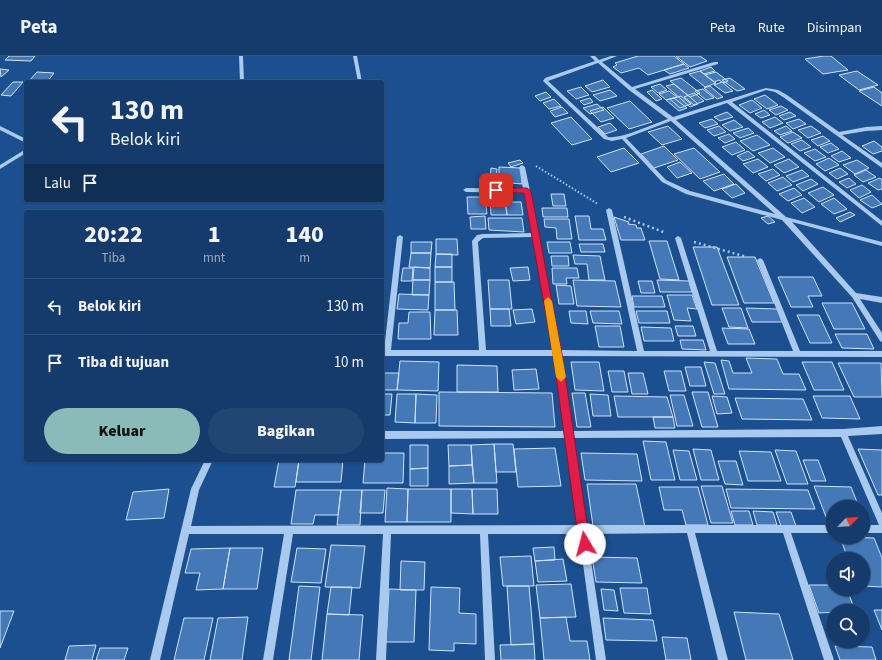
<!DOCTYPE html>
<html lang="id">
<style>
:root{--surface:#143b6b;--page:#214673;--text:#f1f3f6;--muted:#9dadc1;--line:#33557e;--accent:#8bbbb9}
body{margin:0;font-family:"Source Sans 3",sans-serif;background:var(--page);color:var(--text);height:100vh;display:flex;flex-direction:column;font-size:15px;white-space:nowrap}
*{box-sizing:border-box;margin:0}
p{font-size:13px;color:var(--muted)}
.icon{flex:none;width:22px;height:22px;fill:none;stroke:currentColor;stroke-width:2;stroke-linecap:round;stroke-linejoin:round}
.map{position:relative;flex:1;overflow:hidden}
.drawer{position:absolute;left:24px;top:154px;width:360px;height:252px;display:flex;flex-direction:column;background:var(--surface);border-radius:4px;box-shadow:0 1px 3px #0004,0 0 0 1px var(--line)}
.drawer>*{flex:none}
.hud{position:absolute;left:24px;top:24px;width:360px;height:122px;border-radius:4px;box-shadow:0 1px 3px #0004,0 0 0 1px var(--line);background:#143b6b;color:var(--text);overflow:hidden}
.needle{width:26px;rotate:65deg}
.controls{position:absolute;left:826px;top:444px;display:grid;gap:8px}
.controls a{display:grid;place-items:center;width:44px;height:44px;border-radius:50%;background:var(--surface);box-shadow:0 1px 3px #0004,0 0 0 1px var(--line);font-size:20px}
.pin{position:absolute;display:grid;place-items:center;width:34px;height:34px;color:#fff;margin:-17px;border-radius:8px;box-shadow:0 2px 6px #0006}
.me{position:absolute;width:44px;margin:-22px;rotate:352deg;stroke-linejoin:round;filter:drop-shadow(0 0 3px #0008)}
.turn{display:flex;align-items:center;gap:14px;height:84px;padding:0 20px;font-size:18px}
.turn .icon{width:52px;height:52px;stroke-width:2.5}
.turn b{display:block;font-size:28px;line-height:34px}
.then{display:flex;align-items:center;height:38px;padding:0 20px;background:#0003;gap:8px;font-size:15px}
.eta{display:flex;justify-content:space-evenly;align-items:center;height:68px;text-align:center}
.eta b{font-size:24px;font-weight:800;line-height:28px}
.primary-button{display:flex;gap:8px;margin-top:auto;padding:8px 20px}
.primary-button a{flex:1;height:46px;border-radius:24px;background:var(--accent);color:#111;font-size:16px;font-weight:800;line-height:46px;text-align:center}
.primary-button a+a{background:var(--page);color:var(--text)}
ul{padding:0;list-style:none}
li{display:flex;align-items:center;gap:12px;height:56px;padding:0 20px;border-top:1px solid var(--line)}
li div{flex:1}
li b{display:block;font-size:15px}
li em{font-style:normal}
header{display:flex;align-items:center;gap:24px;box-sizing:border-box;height:56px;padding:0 20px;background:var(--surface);border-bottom:1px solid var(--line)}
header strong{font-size:19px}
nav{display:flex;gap:22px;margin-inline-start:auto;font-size:14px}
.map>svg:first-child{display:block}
.building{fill:#4478b7;stroke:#cfe3fa}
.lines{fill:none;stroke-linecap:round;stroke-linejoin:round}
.path-far1{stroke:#a9c9ee;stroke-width:2;stroke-dasharray:1.5 2;stroke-linecap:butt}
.path{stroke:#a9c9ee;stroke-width:2.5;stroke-dasharray:2 3;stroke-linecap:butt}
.minor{fill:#a9c9ee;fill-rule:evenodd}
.route{fill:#e11d48;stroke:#92132f}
.slow{fill:#f59e0b}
</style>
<header>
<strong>Peta</strong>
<nav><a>Peta</a><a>Rute</a><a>Disimpan</a></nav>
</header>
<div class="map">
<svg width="882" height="604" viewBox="0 0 882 604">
<rect width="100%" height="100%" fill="#1b4f8f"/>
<path class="building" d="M9 0H35L31 5 5 4Z
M638 0H674L684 8 648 19 639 12 621 17 613 11 617 9 615 7Z
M676 0H700L707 5 690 11Z
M824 0H831L848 14 823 18 805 3Z
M684 8 689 12 670 18 664 14Z
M711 11 715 15 704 18 700 15Z
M0 13 9 14 1 21Z
M700 15 705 19 716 27 705 31 689 18Z
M857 15 878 29 859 34 839 19Z
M37 16 54 17 47 26H28Z
M716 16 728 25 723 27 719 24 714 26 705 19Z
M681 22 700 37 690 41 670 25Z
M730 22 745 33 737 35 722 24Z
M603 24 610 31 592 36 585 30Z
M13 26H23L11 40 1 39Z
M722 26 733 35 725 37 714 29Z
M660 28 667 34 658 37 651 31Z
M674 28 690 41 698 48 690 51 666 30Z
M710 30 723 41 717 43 704 32Z
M581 31 589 39 576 43 567 35Z
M874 31 882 37V50L859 35Z
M703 33 714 42 706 44 695 35Z
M610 34 617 40 600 45 593 39Z
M652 34 662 43 656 45 647 36Z
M669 35 677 41 666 44 659 38Z
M546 36 551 41 540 45 535 40Z
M694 37 704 45 694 49 684 41Z
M765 39 778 49 767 53 754 43Z
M681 40 691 48 680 52 670 43Z
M590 42 593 46 584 49 580 45Z
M674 42 687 52 679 55 666 44Z
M554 43 561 50 549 53 543 47Z
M752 44 762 52 750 57 739 49Z
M630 45 652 66 629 73 607 52Z
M597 48 604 54 590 58 583 52Z
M781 50 788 54 776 59 769 54Z
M562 51 568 57 555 61 550 55Z
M603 51 614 62 601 66 590 55Z
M764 54 770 59 761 62 755 58Z
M727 56 733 61 720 65 714 61Z
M790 56 796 60 784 64 779 60Z
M571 61 592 83 572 89 551 67Z
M775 61 783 67 770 72 762 66Z
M712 63 718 68 705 72 699 67Z
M799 63 806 68 793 73 786 67Z
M734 64 743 71 730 75 722 69Z
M610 67 617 74 605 78 598 71Z
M668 70 682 83 662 89 648 76Z
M719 70 726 76 714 80 707 74Z
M786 70 792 75 780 79 774 75Z
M811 70 821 77 808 82 798 74Z
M748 72 754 77 740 82 733 77Z
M793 76 802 82 788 87 780 81Z
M729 78 735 83 725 87 718 82Z
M757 79 770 89 753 95 740 85Z
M823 80 830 85 818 90 811 84Z
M802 84 811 91 800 95 791 88Z
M874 85 882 91V95L873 98 862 90Z
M736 86 745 94 732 99 722 91Z
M831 87 839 93 828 97 820 91Z
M664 90 678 104 654 112 641 98Z
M624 92 639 107 611 116 597 101Z
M694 92 720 116 700 123 674 98Z
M773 92 785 101 770 107 758 97Z
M815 93 826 101 815 105 804 97Z
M748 95 755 101 743 105 737 100Z
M842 95 851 102 839 106 831 100Z
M829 102 839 109 825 115 816 108Z
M758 103 768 111 753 117 743 108Z
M789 103 799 111 784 117 774 109Z
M520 104 523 107 511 111 508 107Z
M857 104 869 112 855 118 843 109Z
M680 106 692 117 677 122 667 111Z
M499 111 521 112 522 128 499 126Z
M491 112 497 113 496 125 490 124Z
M840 112 848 118 837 123 829 117Z
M773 113 780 119 766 125 758 118Z
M802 114 809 120 793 126 786 120Z
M866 114 876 121 863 126 854 119Z
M724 118 734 128 714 135 703 125Z
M783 121 792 129 777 135 768 127Z
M849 122 856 128 847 132 839 126Z
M880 122 882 124V133L878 134 868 127Z
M811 123 818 128 803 135 796 129Z
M736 128 745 137 732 142 722 133Z
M862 129 871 136 859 142 850 134Z
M823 131 834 139 819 146 808 137Z
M794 132 802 139 788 145 779 138Z
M551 138H564L566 150H553Z
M872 139 882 148 872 152 860 144Z
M467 141H485L487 158H468Z
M490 141H505L507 159H491Z
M804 142 815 151 802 157 791 147Z
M834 142 847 153 834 158 821 148Z
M505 146H521L523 159H507Z
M542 152H567L568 161H543Z
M850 156 855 159 840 166 836 162Z
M485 160 486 173H471L470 161Z
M575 160H589L591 173H603L606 184H579Z
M768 160 775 166 768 168 761 162Z
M614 161 629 166 628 168 636 169 637 172H641L645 184H621Z
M488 162H522L524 176 489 174Z
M544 163H569L572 183H557L556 172 545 171Z
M436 183H457L458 199 436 198Z
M649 185H667L679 224 660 223Z
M411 186H432L431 197H411Z
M547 186H570L572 197H549Z
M579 188H603L605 196H581Z
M693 191H717L739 249H712Z
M411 197H431L430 212 409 211Z
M436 198H452V211H435Z
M573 199 600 200 605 224H589L587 208H575Z
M551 200H568L569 210H552Z
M727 201H755L774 247H744Z
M414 211 430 212V224H413Z
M435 211H452V226H435Z
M528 211 530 224 513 225 510 212Z
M403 212H413L412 225H401Z
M552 212H577L579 222H566L567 228H553Z
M778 221H813L822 240H808L813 251H791Z
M413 224H430L429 239H412Z
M488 224H509L512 253H490Z
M573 224 615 225 621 251 577 250Z
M657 224 689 225 692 236H660Z
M638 225H652L655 237H641Z
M435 226H454L455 254H435Z
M556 229 571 230 574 248H559Z
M399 238 429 239 428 254 397 253Z
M667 239H692L697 253 687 252 691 265 674 264Z
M632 240H662L665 251H634Z
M822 247H852L865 273H834Z
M722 252H741L748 272 729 271Z
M746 252 778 253 784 266H752Z
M490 253H509L511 270H491Z
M532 253 535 266 516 268 513 254Z
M435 254H457L458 279H434Z
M569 255H586L588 268 571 267Z
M590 255H619L622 268 593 267Z
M636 255H667L670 267H639Z
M409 256H430L431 283H398L399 267H408Z
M797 259H819L832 287H810Z
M595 270H620L624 291H599Z
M675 270H693L696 280H678Z
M641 271 671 272 674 285H644Z
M722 272 749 273 755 288H728Z
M835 278H867L874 293 842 292Z
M680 284H703L706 294 682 293Z
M746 302 777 303 783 318H799L806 334 729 333 721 304 729 305 733 317H752Z
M400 305 439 306 438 335 397 334Z
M571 306H599L604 335 575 334Z
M704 306 715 307 725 338H714Z
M802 306H832L844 334H814Z
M838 307H881L882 341H854Z
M457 309 497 310 498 336H457Z
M685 311H701L706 330H690Z
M536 313 539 333 514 334 512 314Z
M608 315H624L628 336H612Z
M664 315H681L686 335H669Z
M382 317H399L397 334H382Z
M628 317H643L648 338H632Z
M439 336 552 337 555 371 439 370Z
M692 336H708L718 371H702Z
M572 337H585L591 371H577Z
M382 338H392L390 359H382Z
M397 338H416L415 367 395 366Z
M416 338 437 339 436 367H415Z
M590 338 608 339 611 360H593Z
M670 339H684L693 370H677Z
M614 340 667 341 673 361H618Z
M712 340 727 341 732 357 717 358Z
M813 340H850L860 363 822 362Z
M735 342 803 343 812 364 742 363Z
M653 361H673L675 372H655Z
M643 385 666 386 675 424H651Z
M494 388H513L516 416H496Z
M494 388 497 427H474L471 389Z
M410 389H428V412L410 413Z
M448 389H471L472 409 449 410Z
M555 392 561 430 518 431 514 393Z
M693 393 711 394 719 424H701Z
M858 393 882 394V439H878Z
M673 394 689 395 697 424H680Z
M775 394 796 395 808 428H787Z
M739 395 771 396 781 425H748Z
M382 397H404L403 427H363L365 404H382Z
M581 397 637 398 642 425 585 424Z
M279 404H299L295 431H274Z
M299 404H343L341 426H296Z
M803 404H818L826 425H811Z
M718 405H736L743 429 725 428Z
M472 409 474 427 449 428V410Z
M428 412V430H410V413Z
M587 428H636L645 471 593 470Z
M701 430H722L733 467H711Z
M814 430 851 431 859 451H833V466H828Z
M659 431H698L708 469H686L682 454H664Z
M387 432 408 433 407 466H385Z
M169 433 164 462 126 464 133 436Z
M408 433H451V466H407Z
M451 433H472L473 458 451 457Z
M472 433H497L498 458H473Z
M726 433 808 434 815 453 731 452Z
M296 434H341L338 459H315L313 468H291Z
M341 434H362L360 469H337Z
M362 434H385L383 457H360Z
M731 455H749L753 469H735Z
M753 455 773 456 777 469H757Z
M776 456H791L796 470H781Z
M840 481 874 482 882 502V531L863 530V503H848Z
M331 489 365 490 360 532 325 531Z
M554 491 555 504 535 505 533 492Z
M230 492H263L257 533H223Z
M230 492 223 533 196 534 200 517H185L191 493Z
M297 492 326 493 321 527 291 526Z
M531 500 534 530H503L500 501Z
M592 501 637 502 642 527 596 526Z
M563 503 567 525 538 526 535 505Z
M401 505 425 506 424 534H400Z
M571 528 576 561 540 562 536 529Z
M809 529H833V533H847L855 555 819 557Z
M299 530 320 531 311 604H289Z
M507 530H529L534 588 511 589Z
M331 531H352L349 559 327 558Z
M431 531 460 532 459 557 476 558V588L454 587V595L429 594Z
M620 532H647L651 558 624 557Z
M389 533 416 534 414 586H386Z
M601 533 614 534 618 555 604 554Z
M874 554H882V574Z
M0 555H14L0 592Z
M734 556 779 558 793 604H746Z
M327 558 363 559 359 604H322Z
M248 561 242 604H210L218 562Z
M566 561 570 585H587L590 604H544L540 562Z
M184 562H213L204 604H174Z
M603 562 653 564 657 585 606 584Z
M662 581 687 582 691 604H666Z
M534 588 535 604H501L500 589Z
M96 589 92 604H65L69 590Z
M835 590 872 591 876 604H840Z
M100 592H128L124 604H96Z"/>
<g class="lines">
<path class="path-far1" d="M536 110 598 148"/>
<path class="path" d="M624 161 666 177
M694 186 747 201"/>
<path class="minor" d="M239 0H243L244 26H240Z
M353 0H357L362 26H358Z
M590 0H595L599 4 611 0H617L602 6 632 31 714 6H718V8L635 33 673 61 766 32 778 34 787 39 839 76 866 71 882 70V74L866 75 842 79 882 107V112L783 41 775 36 766 34 732 46 882 165V170L727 47 676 64 786 161 882 186V190L792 166 856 237 882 241V247L860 243 882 277V286L880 285 852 241 782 164 686 138 662 126 622 83 612 85 604 83 543 25 545 22 595 5ZM598 7 629 34 668 63C653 68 622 83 608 81L548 25ZM671 65 775 158 690 135 666 124 626 82Z
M0 70 26 83V87L0 74Z
M26 93V97L0 113V109Z
M522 109 525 111 530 135 561 294 637 295 606 154 609 152 612 154 644 295H710L675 182 678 180 681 182 717 295H793L757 204 760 202 763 204 800 295H882V301L562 300 573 375 843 373 882 370V378L848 380 882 457V477H863V469H879L841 381 574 382 586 469H833V477H791L834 604H824L783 477H695L728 604H718L687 477 587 478 606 604H596L579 478H488L495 604H485L480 478H391L386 604H376L383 478H293L273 604H263L284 478H189L160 604H150L191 433 205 404H213L199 434 191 470 578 469 566 382 382 383V375H565L555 300H382V294H384L397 181 400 179 403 181 391 294H479L472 185 477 179 483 178 532 177 524 137 466 136 463 134 466 132 523 133 519 111ZM533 181 554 294H486L478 186 483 182Z"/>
</g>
<path class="route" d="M496 132H527L531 135 562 298 590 488 589 492 585 494 581 492 579 488 553 298 524 137 494 136V133Z"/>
<path class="slow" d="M548 241 552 245 566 321 561 326 556 321 544 245Z"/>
</svg>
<div class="controls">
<a><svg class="needle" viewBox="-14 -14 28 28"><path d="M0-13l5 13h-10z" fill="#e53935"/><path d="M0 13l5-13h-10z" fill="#9dadc1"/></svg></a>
<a><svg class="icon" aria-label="sound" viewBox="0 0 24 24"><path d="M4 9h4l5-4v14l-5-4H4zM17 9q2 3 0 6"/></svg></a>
<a><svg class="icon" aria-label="search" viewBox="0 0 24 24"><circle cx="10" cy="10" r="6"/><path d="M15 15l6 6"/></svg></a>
</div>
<div class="pin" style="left:496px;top:134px;background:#d93025"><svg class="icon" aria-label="arrive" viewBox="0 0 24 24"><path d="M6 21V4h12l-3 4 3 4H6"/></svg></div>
<svg class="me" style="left:585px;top:488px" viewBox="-20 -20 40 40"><circle r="19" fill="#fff"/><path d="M0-13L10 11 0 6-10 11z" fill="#e11d48"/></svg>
<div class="hud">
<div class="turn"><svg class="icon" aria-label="left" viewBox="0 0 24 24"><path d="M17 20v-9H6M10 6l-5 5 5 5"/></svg><div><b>130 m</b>Belok kiri</div></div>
<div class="then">Lalu<svg class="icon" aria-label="arrive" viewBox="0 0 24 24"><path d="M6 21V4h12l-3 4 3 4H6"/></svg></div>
</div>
<section class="drawer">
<div class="eta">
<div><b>20:22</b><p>Tiba</p></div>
<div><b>1</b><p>mnt</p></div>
<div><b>140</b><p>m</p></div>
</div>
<ul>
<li><svg class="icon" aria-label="left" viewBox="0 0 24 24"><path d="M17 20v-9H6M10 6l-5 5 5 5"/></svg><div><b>Belok kiri</b></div><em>130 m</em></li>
<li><svg class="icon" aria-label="arrive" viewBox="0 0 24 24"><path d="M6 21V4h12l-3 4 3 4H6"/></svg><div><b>Tiba di tujuan</b></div><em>10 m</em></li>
</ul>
<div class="primary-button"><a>Keluar</a><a>Bagikan</a></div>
</section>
</div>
